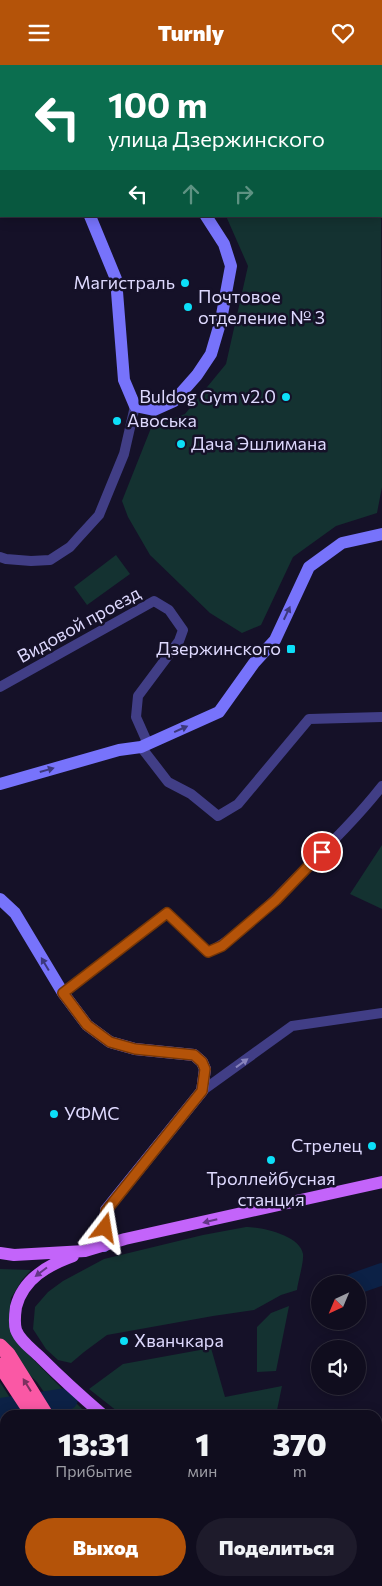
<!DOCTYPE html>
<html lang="ru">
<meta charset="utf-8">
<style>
:root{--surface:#100d1e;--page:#1e1b2b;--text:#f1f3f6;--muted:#9c9ca4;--line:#302d3c;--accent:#b45309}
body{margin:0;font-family:Commissioner,sans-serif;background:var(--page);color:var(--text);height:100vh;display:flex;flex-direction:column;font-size:19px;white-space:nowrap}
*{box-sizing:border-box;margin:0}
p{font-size:16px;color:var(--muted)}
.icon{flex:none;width:28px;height:28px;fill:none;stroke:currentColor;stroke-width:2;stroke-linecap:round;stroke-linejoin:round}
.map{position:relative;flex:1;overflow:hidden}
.details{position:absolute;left:0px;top:1345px;width:382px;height:176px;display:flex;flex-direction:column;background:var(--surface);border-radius:15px 15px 0 0;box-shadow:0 2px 12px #0003,0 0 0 1px var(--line)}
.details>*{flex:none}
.banner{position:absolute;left:0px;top:0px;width:382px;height:152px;box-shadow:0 2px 12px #0003,0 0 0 1px var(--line);background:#0b6e4f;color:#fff;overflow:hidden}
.needle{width:32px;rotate:224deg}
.fabs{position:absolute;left:311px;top:1210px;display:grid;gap:10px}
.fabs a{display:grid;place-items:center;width:55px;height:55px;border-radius:50%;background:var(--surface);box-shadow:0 2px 12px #0003,0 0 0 1px var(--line);font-size:25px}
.pin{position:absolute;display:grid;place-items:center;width:42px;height:42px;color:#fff;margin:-21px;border:2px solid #fff;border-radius:50%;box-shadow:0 1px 5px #0007}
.me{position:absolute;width:55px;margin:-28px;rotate:14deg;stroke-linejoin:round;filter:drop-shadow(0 0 4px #0008)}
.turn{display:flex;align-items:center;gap:18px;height:105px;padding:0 25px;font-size:22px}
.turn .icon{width:65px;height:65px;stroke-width:2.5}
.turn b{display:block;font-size:35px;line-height:42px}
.lanes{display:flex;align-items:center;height:48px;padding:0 25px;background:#0003;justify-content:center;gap:25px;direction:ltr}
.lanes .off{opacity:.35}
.eta{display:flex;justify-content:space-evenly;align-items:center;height:85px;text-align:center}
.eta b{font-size:30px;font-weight:800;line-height:35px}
.action{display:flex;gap:10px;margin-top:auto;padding:10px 25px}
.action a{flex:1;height:58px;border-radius:30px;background:var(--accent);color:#fff;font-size:20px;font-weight:800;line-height:58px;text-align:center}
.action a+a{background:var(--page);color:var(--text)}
header{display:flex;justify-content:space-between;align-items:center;height:65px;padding:0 25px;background:var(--accent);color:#fff;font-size:22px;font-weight:800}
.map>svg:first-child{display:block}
.green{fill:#143231}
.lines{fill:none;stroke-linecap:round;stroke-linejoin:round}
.river{stroke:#0c2146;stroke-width:22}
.street{stroke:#413e86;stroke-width:10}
.secondary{stroke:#7773fb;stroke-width:12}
.primary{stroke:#c364fa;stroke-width:12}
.highway{stroke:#fa58a5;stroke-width:15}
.oneway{fill:#3c387c}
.oneway2{fill:#8884bc}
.oneway3{fill:#633686}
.oneway4{fill:#7c3160}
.route-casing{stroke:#753606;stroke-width:12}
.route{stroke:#b45309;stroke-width:9}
.poi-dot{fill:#0cdff8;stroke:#151128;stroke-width:2}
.labels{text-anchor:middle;stroke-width:5;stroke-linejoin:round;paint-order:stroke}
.poi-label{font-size:18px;fill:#ded9fe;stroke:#151128;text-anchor:start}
.street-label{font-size:18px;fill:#ded9fe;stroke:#151128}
</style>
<header><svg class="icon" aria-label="menu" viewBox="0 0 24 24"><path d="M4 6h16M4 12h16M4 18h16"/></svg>Turnly<svg class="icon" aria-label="heart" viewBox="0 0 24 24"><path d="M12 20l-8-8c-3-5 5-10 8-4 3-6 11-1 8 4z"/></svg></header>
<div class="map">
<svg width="382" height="1521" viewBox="0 0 382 1521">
<rect width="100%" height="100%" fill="#151128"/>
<path class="green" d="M381 103 382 422 377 448 336 461 293 492 261 560 242 568 210 548 150 490 128 452 122 436 151 363 185 349 226 299 248 201 226 151H381Z
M116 490 130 509 87 540 74 522Z
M382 780V844L350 829Z
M246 1162C261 1162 300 1170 303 1189 304 1197 298 1216 297 1225L281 1230 254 1245 213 1251 107 1270 84 1287 71 1298 58 1295 46 1284 33 1264 35 1242 48 1227 63 1216 104 1194 203 1170Z
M0 1204 31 1205 22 1215 11 1233 9 1256 26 1287 83 1345 85 1350H60L37 1317 8 1289 0 1273Z
M289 1241 276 1306 257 1307V1262L271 1248Z
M211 1283 225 1332 282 1321 276 1350H122L89 1324 123 1299Z
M0 1317 21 1350H5V1442L0 1441Z
M9 1516H67L92 1521H6Z
M154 1516H197L204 1521H172Z"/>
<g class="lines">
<path class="river" d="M354 1219 382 1209
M0 1344 67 1334"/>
<path class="street" d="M0 492 6 494 31 496 50 495 70 482 78 473 99 450 124 389 135 341
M0 622 154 536 169 545 183 565 179 576 138 631 136 652 148 679
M141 682 168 717 191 729 218 751 238 739 309 654 382 652
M63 928 167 848 208 887C240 872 273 836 298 811 327 782 357 753 382 721
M202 1026 292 961 382 948
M379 1521V1509L382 1503"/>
<path class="secondary" d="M8 0 9 1
M381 86H382
M90 151 116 214 124 315 135 341 154 345 174 336 197 310 211 289 221 255 231 201 224 179 206 151
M0 719 119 685 141 682 219 647 254 598 275 575 309 502 342 478 382 469
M0 834 15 848 63 928 87 960 110 977 135 984 194 990 202 997 205 1004 202 1026 106 1145 104 1181"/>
<path class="primary" d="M0 1188 14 1190 85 1186 125 1174 382 1117
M73 1191C48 1200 23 1214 16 1242 15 1249 14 1258 16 1265 20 1276 33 1285 41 1293 61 1313 82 1332 103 1350
M378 1370 382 1369
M0 1447H5
M0 1456 5 1457"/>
<path class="highway" d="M0 1281 8 1289 46 1350
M0 1300 33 1350
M0 1490 5 1492
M107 1516 126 1521
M226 1516 234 1521"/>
</g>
<defs><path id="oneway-solid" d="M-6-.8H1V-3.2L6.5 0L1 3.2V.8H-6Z" transform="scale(1.25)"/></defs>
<g class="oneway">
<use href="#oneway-solid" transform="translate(287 548) rotate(-65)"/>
<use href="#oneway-solid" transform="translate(181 664) rotate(-24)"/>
<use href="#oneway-solid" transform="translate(47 705) rotate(-16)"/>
<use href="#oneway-solid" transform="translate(45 899) rotate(-121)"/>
</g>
<use class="oneway2" href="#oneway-solid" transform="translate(242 998) rotate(-36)"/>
<g class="oneway3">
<use href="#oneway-solid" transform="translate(210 1156) rotate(166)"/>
<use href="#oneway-solid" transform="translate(41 1207) rotate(143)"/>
</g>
<use class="oneway4" href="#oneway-solid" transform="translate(27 1320) rotate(-122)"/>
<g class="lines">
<defs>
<path id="route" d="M105 1163 106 1146 202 1026 205 1004 202 997 194 990 135 984 110 977 87 960 63 928 167 848 208 887 222 881 276 835 322 787"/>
</defs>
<use href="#route" class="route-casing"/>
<use href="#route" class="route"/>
</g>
<g class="poi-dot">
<circle cx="185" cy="218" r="5"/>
<circle cx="188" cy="242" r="5"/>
<circle cx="286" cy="332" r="5"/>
<circle cx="117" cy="356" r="5"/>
<circle cx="181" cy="379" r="5"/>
<rect x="286" y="579" width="10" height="10" rx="2.5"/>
<circle cx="54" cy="1049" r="5"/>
<circle cx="372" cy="1081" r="5"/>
<circle cx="271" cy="1095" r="5"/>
<circle cx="124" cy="1276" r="5"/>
</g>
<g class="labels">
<g class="poi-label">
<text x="175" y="224" text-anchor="end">Магистраль</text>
<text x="198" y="238">Почтовое<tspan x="198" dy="21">отделение № 3</tspan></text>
<text x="276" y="338" text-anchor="end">Buldog Gym v2.0</text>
<text x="127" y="362">Авоська</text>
<text x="191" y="385">Дача Эшлимана</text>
<text x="281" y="590" text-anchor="end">Дзержинского</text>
<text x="64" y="1055">УФМС</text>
<text x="362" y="1087" text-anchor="end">Стрелец</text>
<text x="271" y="1120" text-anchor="middle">Троллейбусная<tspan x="271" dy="21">станция</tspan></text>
<text x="134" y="1282">Хванчкара</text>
</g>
<g class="street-label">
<text transform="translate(79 560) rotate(-29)" y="6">Видовой проезд</text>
</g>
</g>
</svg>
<div class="fabs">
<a><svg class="needle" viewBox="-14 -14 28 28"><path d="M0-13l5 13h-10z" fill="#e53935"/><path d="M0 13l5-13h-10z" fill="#9c9ca4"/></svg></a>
<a><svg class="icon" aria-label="sound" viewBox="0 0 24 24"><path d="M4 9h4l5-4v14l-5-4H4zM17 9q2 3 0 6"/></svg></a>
</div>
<div class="pin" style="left:322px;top:787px;background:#d93025"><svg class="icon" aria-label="arrive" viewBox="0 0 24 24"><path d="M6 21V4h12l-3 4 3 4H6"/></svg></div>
<svg class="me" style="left:105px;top:1163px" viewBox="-20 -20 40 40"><path d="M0-17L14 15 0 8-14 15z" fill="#b45309" stroke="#fff" stroke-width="4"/></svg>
<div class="banner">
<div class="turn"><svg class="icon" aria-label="left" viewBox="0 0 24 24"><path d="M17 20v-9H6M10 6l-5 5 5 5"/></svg><div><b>100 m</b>улица Дзержинского</div></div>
<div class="lanes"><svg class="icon" aria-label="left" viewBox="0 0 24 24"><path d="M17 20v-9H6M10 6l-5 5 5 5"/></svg><svg class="icon off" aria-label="ahead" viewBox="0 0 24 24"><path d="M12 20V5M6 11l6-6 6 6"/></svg><svg class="icon off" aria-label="right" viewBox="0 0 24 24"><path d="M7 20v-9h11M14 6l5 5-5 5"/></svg></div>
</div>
<section class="details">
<div class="eta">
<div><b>13:31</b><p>Прибытие</p></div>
<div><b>1</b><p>мин</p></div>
<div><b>370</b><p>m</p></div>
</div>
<div class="action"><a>Выход</a><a>Поделиться</a></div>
</section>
</div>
